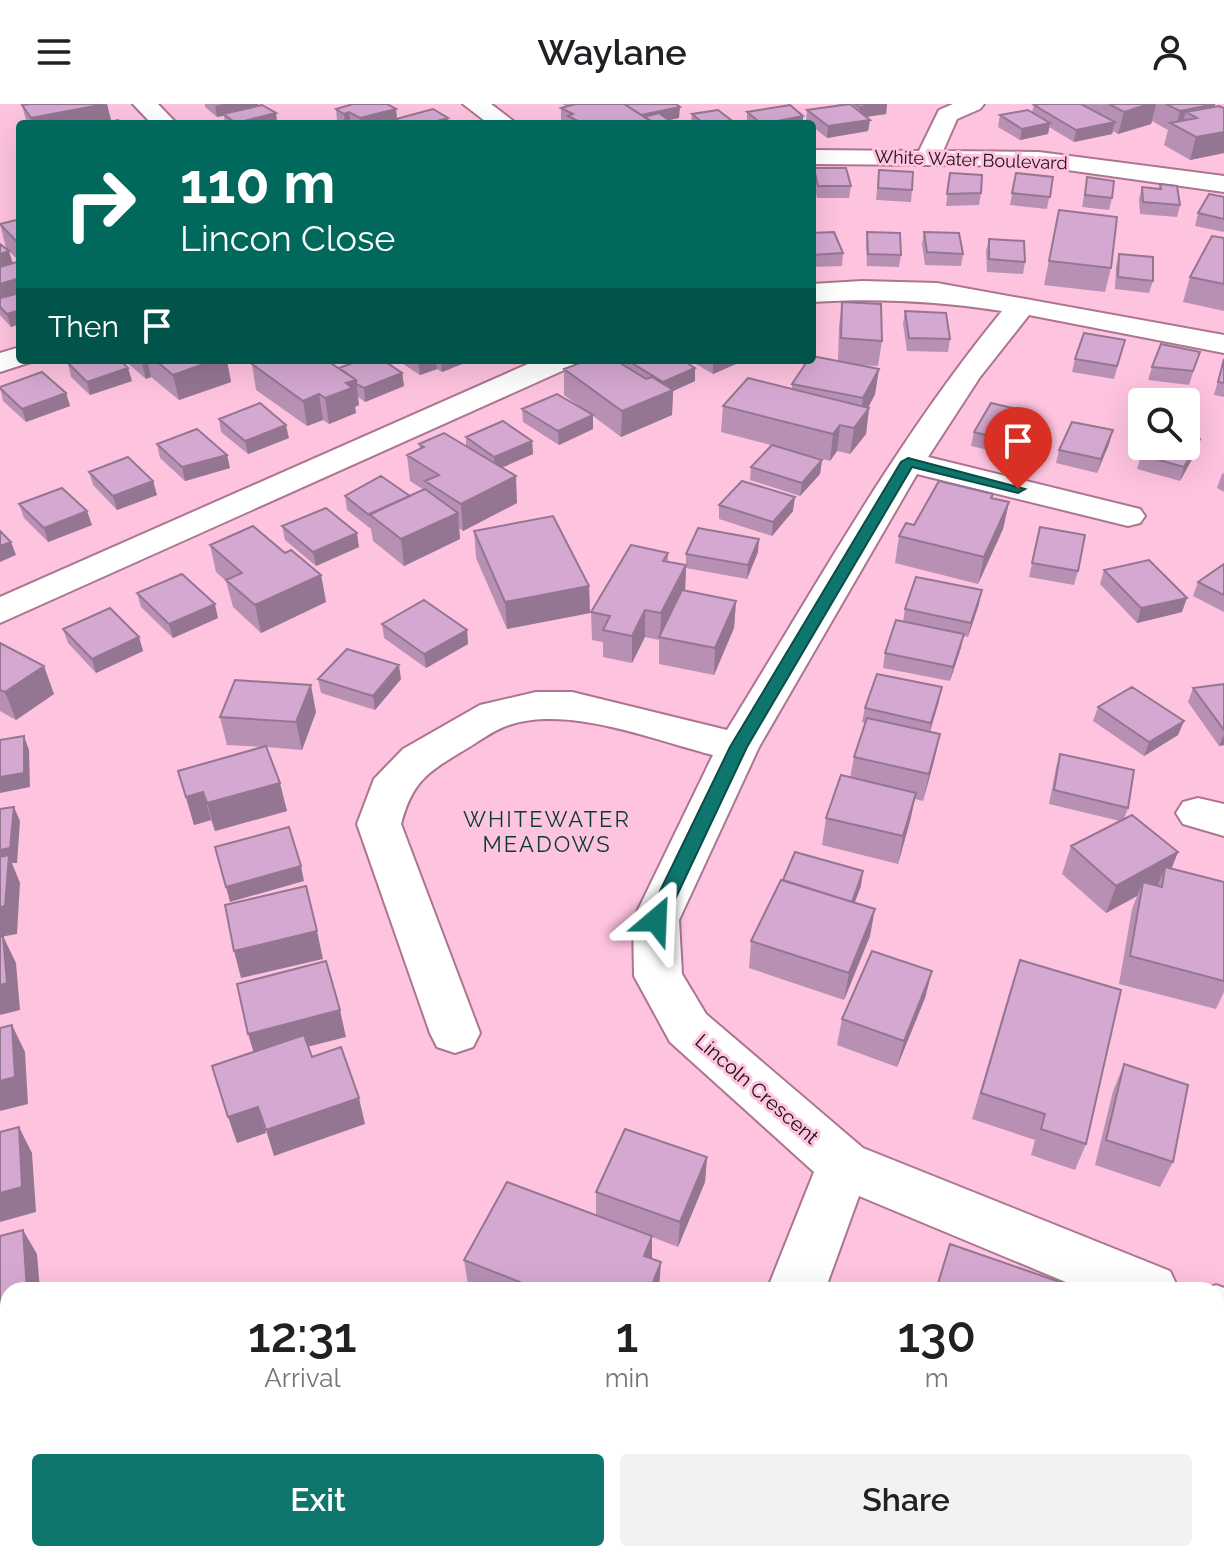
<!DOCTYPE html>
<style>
:root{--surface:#fff;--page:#f2f2f2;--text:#202124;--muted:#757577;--accent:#0f766e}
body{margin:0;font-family:Raleway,sans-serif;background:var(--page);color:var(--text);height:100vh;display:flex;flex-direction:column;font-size:30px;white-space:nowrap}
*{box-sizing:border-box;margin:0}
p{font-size:26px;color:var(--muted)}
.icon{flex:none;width:44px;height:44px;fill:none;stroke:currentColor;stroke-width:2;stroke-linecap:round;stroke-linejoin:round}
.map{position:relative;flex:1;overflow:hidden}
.side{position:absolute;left:0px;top:1178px;width:1224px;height:280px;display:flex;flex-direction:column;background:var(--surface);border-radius:24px 24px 0 0;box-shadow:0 8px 32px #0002}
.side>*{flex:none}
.hud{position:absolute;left:16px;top:16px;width:800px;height:244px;border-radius:8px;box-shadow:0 8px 32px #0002;background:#00695c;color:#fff;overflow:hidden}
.buttons{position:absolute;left:1128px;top:284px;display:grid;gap:16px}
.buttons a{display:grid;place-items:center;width:72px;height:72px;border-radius:8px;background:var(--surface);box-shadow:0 8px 32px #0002;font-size:40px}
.pin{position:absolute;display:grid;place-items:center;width:68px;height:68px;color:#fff;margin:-82px -34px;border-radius:50% 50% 50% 0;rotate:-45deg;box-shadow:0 0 8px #0007}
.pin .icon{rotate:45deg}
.me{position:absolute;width:88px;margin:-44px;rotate:26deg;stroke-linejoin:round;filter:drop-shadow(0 0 6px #0008)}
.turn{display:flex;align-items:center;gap:28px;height:168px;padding:0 32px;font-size:36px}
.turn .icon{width:104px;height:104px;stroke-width:2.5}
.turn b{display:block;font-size:56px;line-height:68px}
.then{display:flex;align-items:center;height:76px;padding:0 32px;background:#0003;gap:16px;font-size:30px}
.eta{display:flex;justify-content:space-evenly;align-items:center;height:136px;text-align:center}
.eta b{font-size:48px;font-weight:600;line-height:56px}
.cta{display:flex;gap:16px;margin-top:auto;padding:16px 32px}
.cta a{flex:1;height:92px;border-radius:8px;background:var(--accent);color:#fff;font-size:32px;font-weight:600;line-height:92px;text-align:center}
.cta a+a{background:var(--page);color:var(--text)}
header{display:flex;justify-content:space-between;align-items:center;height:104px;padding:0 32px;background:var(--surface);font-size:36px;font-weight:600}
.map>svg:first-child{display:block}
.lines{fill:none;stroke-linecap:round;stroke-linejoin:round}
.minor-casing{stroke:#ac7590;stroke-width:4}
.minor{fill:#fff;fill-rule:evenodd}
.wall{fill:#b790b4}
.shaded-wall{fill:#957692}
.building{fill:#d5a8d1;stroke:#957692;stroke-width:2}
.route{fill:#0f766e;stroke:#0a4d48;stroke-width:2}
.labels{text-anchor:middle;stroke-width:6;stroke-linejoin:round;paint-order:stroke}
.far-street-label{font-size:18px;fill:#210d17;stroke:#fec3df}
.street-label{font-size:20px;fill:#210d17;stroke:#fec3df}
.neighbourhood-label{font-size:22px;letter-spacing:2px;fill:#063c2d;stroke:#fec3df}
</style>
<header><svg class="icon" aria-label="menu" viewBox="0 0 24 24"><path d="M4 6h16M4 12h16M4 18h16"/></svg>Waylane<svg class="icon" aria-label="person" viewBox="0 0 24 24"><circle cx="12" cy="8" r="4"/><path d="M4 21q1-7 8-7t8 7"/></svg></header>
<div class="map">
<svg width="1224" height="1458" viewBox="0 0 1224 1458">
<rect width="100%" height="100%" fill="#fec3df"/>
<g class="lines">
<defs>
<path id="minor" d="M133 0H158L177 20H152Z
M463 0H491L517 20H489Z
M953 0H984L980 5 957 15 943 47 1039 48 1224 72V88L1039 62 812 60V46L919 47 939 6Z
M862 177 937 179 1224 231V249L1029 211 980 273 928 353 1140 405 1145 412 1140 419 1128 422 917 370 759 643 679 816 682 870 706 910 863 1044 1170 1167 1179 1186H1085L859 1092 825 1186H767L814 1068 670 938 634 872 633 816 713 651C654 636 568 601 509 621 493 626 477 639 461 648 426 669 412 679 401 720L480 929 473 943 455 949 437 943 430 929 357 720 374 675 403 645 480 601 536 588H572L727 626C815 484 896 336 1002 207 938 197 877 194 812 198V180Z
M20 243V256H32L31 258 0 268V249Z
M537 256H577L573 262 0 519V493Z
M1198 694 1224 700V732L1183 720 1176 709 1183 698Z
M1216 1181 1224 1184V1238L1216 1235V1186H1203Z
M662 1450H726L723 1458H659Z"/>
</defs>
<use href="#minor" class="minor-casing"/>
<use href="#minor" class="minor"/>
</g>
<path class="wall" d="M107 0 111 18 122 20H27L22 1Z
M205 0H258V2L276 9 277 19 290 20H225L224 12 217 13 205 3Z
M562 0H676L679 14 669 16 674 20H561V4L566 2Z
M841 0H887L886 10 866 13 870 16 868 27 827 34 812 22V20H810L806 17 807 6Z
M1040 0H1215L1214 3 1224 4V49L1190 56 1164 41 1168 26 1152 17 1151 20 1118 30 1113 27 1112 30 1074 38 1049 23 1048 30 1020 36 998 23 1000 11 1032 8 1034 1Z
M336 5H396L397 15 448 14 449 20H396V16L383 20H344L337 16Z
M747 8 803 20H748L747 19Z
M692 10 735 20H691Z
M814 64 851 82 849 94H817L813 76Z
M879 66 912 86 911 98 876 96Z
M950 69 981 89 979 101 946 102Z
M1016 69 1053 73 1047 105 1010 101Z
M1087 73 1112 94 1109 106 1082 103Z
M1160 80 1180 101 1177 113 1140 110 1139 95 1142 83 1159 85Z
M1224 93V128L1195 122 1198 109Z
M1059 106 1111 164 1105 188 1044 181Z
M20 115V188L0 194 12 159 19 157 6 144 0 120Z
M867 128 901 151 899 163 867 162 866 140Z
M924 128 963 150 961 162 925 161 922 140Z
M812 129 843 149 842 162 812 163Z
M1224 134V207L1183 198 1190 173Z
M989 135 1025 158 1023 170 987 168 986 147Z
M1119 150 1153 177 1149 189 1115 185 1116 162Z
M20 189V220L11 223 0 211V194Z
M842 198 882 237 878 262 857 261 879 265 875 290 868 304H869L866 330 850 350 837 347 830 357 774 342 822 356 820 370 800 392 750 376 751 363 771 341 721 328 723 302 792 285V280L838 257 839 222Z
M905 207 950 235 948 248 907 247 903 220Z
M1125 236 1114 275 1072 268 1075 255Z
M1200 248 1189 281 1148 276 1152 263Z
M1224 255V293L1214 291Z
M124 256H230L227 257 231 278 179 296 151 273 146 275Z
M397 256H462V260L442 268 437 265 420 271Z
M622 256H682L695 264V277L673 287 672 311 621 333 593 312V325L559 341 523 318 522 305 588 309 564 291V265L622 260Z
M689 256H745L713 270Z
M68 259 132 277 90 291 71 273Z
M252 260 402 269 404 282 365 298 358 293 359 301 355 303 356 309 329 320 323 316 307 322 256 286Z
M0 283 66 289 70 302 26 318 3 297Z
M1034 309 1031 322 1014 352 971 342 974 328Z
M219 315 289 334 248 350 221 328Z
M466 333 532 337 533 350 502 364 517 399 463 427 459 424 460 435 404 462 373 437 371 425 347 406 345 392H410L424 386 410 377 407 351 420 345 419 340 466 342Z
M1200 335 1196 348 1180 377 1137 365 1141 351Z
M157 340 227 351 230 364 185 377 160 354Z
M1109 340 1097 369 1056 359 1059 346Z
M89 368 153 377 157 391 117 406 93 381Z
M1224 369V388L1217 384 1222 370Z
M993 390 992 394 1009 398 1003 425 978 480 895 459 899 432 914 421Z
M19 400 92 421 48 438 24 414Z
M719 401 793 407 772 432 719 415Z
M282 422 359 443 316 462 285 436Z
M1040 423 1078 467 1074 481 1029 473Z
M474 427 589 482 590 509 507 525 476 454Z
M210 441 285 449 321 471 326 498 261 529 233 503 226 477 216 468Z
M758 448 747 475 686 464 685 487 736 497 734 524 714 571 659 560V536L645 533 632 559 603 553V538L592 536 591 508 668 449V458L686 461V450Z
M1224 460V508L1193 492 1198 478Z
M1104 466 1182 508 1137 519 1100 480Z
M137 489 218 514 173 534 141 503Z
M979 500 968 533 963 532 950 577 883 564 885 549 903 518 905 505Z
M382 520 467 526 468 540 426 564 384 534Z
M63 525 139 533 143 547 96 569 68 539Z
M0 539 54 590 16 616 0 607Z
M318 575H401L375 606 321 589Z
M1224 580V641L1219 642 1188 598 1193 584Z
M939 597 930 628 940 630 934 657 923 697 915 695 910 717 898 760 822 741 826 714 850 674 854 653 865 619 862 618 865 604Z
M1098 603 1184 617 1178 631 1144 652 1093 617Z
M316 608 302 646 266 643 287 707 215 727 211 716 194 721 178 667 263 643 227 641 220 613Z
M1060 650 1128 704 1124 715 1178 748 1171 764 1224 778V888L1216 905 1119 880 1132 805 1137 792 1106 809 1062 770 1071 742 1120 717 1049 700 1056 664Z
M861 782 854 799 870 832 844 896 749 864 751 837Z
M932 867 925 894 897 963 837 941 842 915Z
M1011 883 1086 1040 1075 1066 1031 1051 1035 1036 972 1015Z
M1124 960 1173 1058 1160 1083 1095 1061 1113 987Z
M707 1053 705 1078 678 1143 652 1133V1155L660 1183 659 1186H481L468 1181 464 1156 596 1111V1088Z
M1216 1225 1224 1228V1386L1216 1383Z"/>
<path class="shaded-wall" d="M107 0 112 20H33L31 14Z
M223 0H258L259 4 217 13 215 2Z
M878 0H887L886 10 858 14 859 3Z
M1149 0H1156L1151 20 1118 30 1124 8Z
M1215 0 1209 22 1186 8 1181 25 1176 22 1180 7Z
M680 3 679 14 651 20 636 12Z
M396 5 397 16 383 20H361L360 14Z
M349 8 351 20H345L344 10Z
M276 9 277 20H237L236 19Z
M803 12V20H765Z
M448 14 449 20H426Z
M870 16 868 27 827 34 828 22Z
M1115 18 1112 30 1074 38 1076 26Z
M1050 19 1048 30 1020 36 1022 25Z
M1224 28V49L1190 56 1196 33Z
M9 147 13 160 0 164V150Z
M20 174V188L0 194V180Z
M20 206V220L11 223 7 210Z
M141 256H147L151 273 146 275Z
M215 256H230L227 257 231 278 179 296 173 271Z
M424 256H436L437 265 420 271 418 258Z
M441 256H462V260L442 268Z
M716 256H745L713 270V257Z
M128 264 132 277 90 291 87 278Z
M695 264V277L673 287 672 311 621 333 622 307 663 290V278Z
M879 265 875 290 864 312 869 304 866 330 850 350 854 324 860 317 863 294Z
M402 269 404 282 365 298 364 284Z
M356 276 359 301 355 303 356 309 329 320 325 294 346 279Z
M66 289 70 302 26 318 22 305Z
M319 290 323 316 307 322 303 297Z
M1034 309 1031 322 1014 352 1018 339Z
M593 311V325L559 341 558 327Z
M286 321 289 334 248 350 245 337Z
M840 321 837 347 830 357 833 330Z
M1113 326 1109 340 1097 369 1101 355Z
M1200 335 1196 348 1180 377 1184 363Z
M532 337 533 350 495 366 494 353Z
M227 351 230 364 185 377 182 363Z
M822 356 820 370 800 392 802 379Z
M516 372 517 399 463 427 461 400Z
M153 377 157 391 117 406 113 392Z
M795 393 793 407 772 432 773 418Z
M1009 398 1003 425 978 480 984 453Z
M87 407 92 421 48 438 44 424Z
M458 409 460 435 404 462 401 435Z
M357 429 359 443 316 462 313 448Z
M759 435 758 448 747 475 748 461Z
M11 438 16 451 0 458V442Z
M686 461 685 489 660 533 661 509Z
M321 471 326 498 261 529 255 501Z
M589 482 590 509 507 525 505 498Z
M982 486 979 500 968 533 971 519Z
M1187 494 1182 508 1137 519 1141 504Z
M736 497 734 524 714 571 715 544Z
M215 500 218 514 173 534 169 520Z
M645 506V533L632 559V532Z
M467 526 468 540 426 564 424 550Z
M964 530 961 544 950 577 953 563Z
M139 533 143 547 96 569 92 555Z
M399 561 401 575 375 606 373 592Z
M44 562 54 590 16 616 5 588Z
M311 581 316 608 302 646 296 618Z
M942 583 939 597 928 633 931 619Z
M1184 617 1178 631 1144 652 1149 638Z
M940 630 934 657 923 697 929 670Z
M1224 630V641L1219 642Z
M24 632 29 646 30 683 0 689V673Z
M280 679 287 707 215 727 207 699Z
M203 688 211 716 194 721 186 693Z
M916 689 910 717 898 760 903 732Z
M14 703 20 717 17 759H12L20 779 17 830 0 833V746Z
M1178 748 1167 776 1165 763 1158 781 1141 790 1143 778 1137 792 1106 809 1116 782Z
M301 762 304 777 230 798 226 783Z
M863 767 861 782 846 821 848 807Z
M875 805 870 832 844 896 849 869Z
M317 827 323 855 241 874 234 847Z
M3 832 16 859 20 906 0 911V881Z
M932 867 925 894 897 963 904 937Z
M340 906 346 933 256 956 248 930Z
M12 921 25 948 28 1000 0 1007V977Z
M359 994 365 1020 274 1052 266 1026Z
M258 1003 266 1029 237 1039 228 1013Z
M19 1023 32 1049 36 1108 0 1118V1089Z
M707 1053 705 1078 678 1143 680 1118Z
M23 1126 37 1150 40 1186H27Z
M652 1132V1157L644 1152Z
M661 1158 659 1186H650Z
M8 1197V1225L0 1228V1199Z
M8 1326V1353L0 1356V1328Z
M85 1450H120L121 1458H61Z
M545 1450H556L552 1458H541Z"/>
<path class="building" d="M30 0H105L31 14 22 1Z
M353 0H387L396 5 360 14 349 8 344 10 336 5Z
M576 0H624L656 20H584L568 12 573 10 561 4Z
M624 0H676L680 3 641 11Z
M850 0 870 16 828 22 807 6Z
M855 0H878L859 3Z
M1040 0H1081L1115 18 1076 26 1034 1Z
M1109 0H1149L1124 8Z
M1166 0H1215L1180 7Z
M262 1 276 9 236 19 223 10Z
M790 1 803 12 762 20 747 8Z
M1219 2 1224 4V28L1196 33 1170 19 1197 14 1186 8Z
M433 5 448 14 426 20H405L396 15Z
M718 6 735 19 704 20 692 10Z
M1028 6 1050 19 1022 25 1000 11Z
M659 9 674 20H656L644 13Z
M118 16 122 20H101Z
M285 17 290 20H273Z
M814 64H846L851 82H818Z
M879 66 913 68 912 86 878 84Z
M950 69 982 71 981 89 947 90Z
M1016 69 1053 73 1050 93 1012 89Z
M1087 73 1114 77 1112 94 1085 91Z
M1160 80 1177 82 1180 101 1143 98 1142 83 1161 85Z
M1209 90 1224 93V115L1198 109Z
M1059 106 1117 113 1111 164 1049 157Z
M20 115V140H19L0 120Z
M834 128 843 149 812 151V129Z
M867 128 900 129 901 151 868 150Z
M924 128 959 129 963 150 927 148Z
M1212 132 1224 134V180L1190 173Z
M989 135 1024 137 1025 158 989 155Z
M0 140 9 147 0 150Z
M1119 150 1153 153V177L1118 173Z
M20 157V174L0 180V163Z
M20 189V206L7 210 0 203V194Z
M842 198 881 200 882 237 841 234Z
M905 207 946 209 950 235 909 234Z
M1084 229 1125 236 1117 262 1075 255Z
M1161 240 1200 248 1193 267 1152 263Z
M812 252 879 265 863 294 792 280 808 256H812Z
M1224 255V279L1218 278Z
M78 256H120L128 264 87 278 68 259Z
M155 256H215L173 271Z
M263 256H326L356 276 346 279 352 284 325 294 319 290 303 297 252 260Z
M360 256H383L402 269 364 284 356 280V276L339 264Z
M588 256H615L646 275 652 273 673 286 622 307 564 265Z
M627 256H682L695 264 663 278Z
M42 268 66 289 22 305 0 284V283Z
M748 274 869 304 854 324 840 321 833 330 723 302Z
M557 290 593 311 558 327 522 305Z
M260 299 286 321 245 337 219 315Z
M991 299 1034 309 1018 339 974 328Z
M503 317 532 337 494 353 466 333Z
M1072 318 1113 326 1101 355 1059 346Z
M197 325 227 351 182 363 157 340Z
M444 329 516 372 461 400 425 377 439 371 407 351 424 343 419 340Z
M1186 331 1200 335 1184 363 1141 351 1147 342H1186Z
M772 341 822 356 802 379 751 363Z
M128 353 153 377 113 392 89 368Z
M381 372 410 392 369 411 345 392Z
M742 377 795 393 773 418 719 401Z
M939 377 993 390 991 394 1009 398 984 453 899 432 906 419 914 421Z
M62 384 87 407 44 424 19 400Z
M425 385 458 409 401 435 369 410Z
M326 404 357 429 313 448 282 422Z
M553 412 589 482 505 498 474 427Z
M253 422 285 449 291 446 321 471 255 501 226 476 242 469 210 441Z
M1040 423 1085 431 1078 467 1032 459Z
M698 424 759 435 748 461 686 450Z
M0 427 11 438 0 442Z
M631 441 668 449 663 457 686 461 661 509 645 506 632 532 603 526 610 512 591 508Z
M1149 456 1187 494 1141 504 1104 466Z
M1224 460V491L1198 478Z
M182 470 215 500 169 520 137 489Z
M916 473 982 486 971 519 905 505Z
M682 486 736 497 715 544 659 533Z
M424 496 467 526 424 550 382 520Z
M110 504 139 533 92 555 63 525Z
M896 516 964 530 953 563 885 549Z
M0 539 44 562 5 588 0 586Z
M347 545 399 561 373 592 318 575Z
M877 570 942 583 931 619 865 604Z
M235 576 311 581 296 618 220 613Z
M1224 580V626L1193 584Z
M1132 583 1184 617 1149 638 1098 603Z
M867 614 940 630 929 670 854 653Z
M24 632V669L0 673V636Z
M266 642 280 679 207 699 203 688 186 693 178 667Z
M1060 650 1134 666 1128 704 1054 686Z
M841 671 916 689 903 732 826 714Z
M14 703 10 744 0 746V705Z
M1132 711 1178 748 1116 782 1071 742Z
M289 723 301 762 226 783 215 743Z
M795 748 863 767 852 798 783 776Z
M9 751 5 802 0 803V753Z
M1165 763 1224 778V877L1130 852 1143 778 1162 783Z
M781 776 875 805 849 869 751 837Z
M306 782 317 827 234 847 225 801Z
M3 832 7 879 0 881V833Z
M872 847 932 867 904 937 842 915Z
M1020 856 1121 886 1086 1040 1041 1025 1045 1010 981 989Z
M326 857 340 906 248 930 237 880Z
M12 921 15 973 0 977V924Z
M304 931 312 953 341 943 359 994 266 1026 258 1003 228 1013 212 962Z
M1124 960 1188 981 1173 1058 1106 1036Z
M19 1023 22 1083 0 1089V1028Z
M625 1025 707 1053 680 1118 596 1088Z
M507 1078 652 1132 644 1152 661 1158 650 1186H540L464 1156Z
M23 1126 27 1186H8V1197L0 1199V1132Z
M950 1140 1083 1186H936Z
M1216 1225 1224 1228V1358L1216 1355Z
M8 1250V1326L0 1328V1253Z
M8 1390V1450H85L61 1458H0V1393Z
M213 1450H219L221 1458H192Z
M422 1450H545L541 1458H418Z
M861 1450H968L966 1458H858Z"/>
<path class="route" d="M908 354 1025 385 1018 389 912 363 747 643 663 821H649L646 816 730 643 901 358Z"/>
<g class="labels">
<g class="far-street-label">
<text transform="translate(971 56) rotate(2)" y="6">White Water Boulevard</text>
</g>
<g class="street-label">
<text transform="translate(757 985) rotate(41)" y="7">Lincoln Crescent</text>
</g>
<g class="neighbourhood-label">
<text x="547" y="723">WHITEWATER<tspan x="547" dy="25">MEADOWS</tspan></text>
</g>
</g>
</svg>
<div class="buttons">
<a><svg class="icon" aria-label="search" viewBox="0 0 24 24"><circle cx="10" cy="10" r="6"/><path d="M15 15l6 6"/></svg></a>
</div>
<div class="pin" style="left:1018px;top:385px;background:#d93025"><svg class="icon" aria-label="arrive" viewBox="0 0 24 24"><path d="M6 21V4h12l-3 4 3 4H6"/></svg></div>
<svg class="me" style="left:656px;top:816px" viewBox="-20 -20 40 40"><path d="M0-17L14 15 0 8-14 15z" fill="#0f766e" stroke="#fff" stroke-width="4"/></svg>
<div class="hud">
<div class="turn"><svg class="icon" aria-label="right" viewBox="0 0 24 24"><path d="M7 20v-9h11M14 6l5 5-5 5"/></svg><div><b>110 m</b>Lincon Close</div></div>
<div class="then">Then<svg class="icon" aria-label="arrive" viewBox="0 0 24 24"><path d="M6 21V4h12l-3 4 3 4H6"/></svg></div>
</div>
<section class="side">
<div class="eta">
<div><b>12:31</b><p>Arrival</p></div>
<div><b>1</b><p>min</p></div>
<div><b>130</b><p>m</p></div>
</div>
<div class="cta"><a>Exit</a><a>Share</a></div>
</section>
</div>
